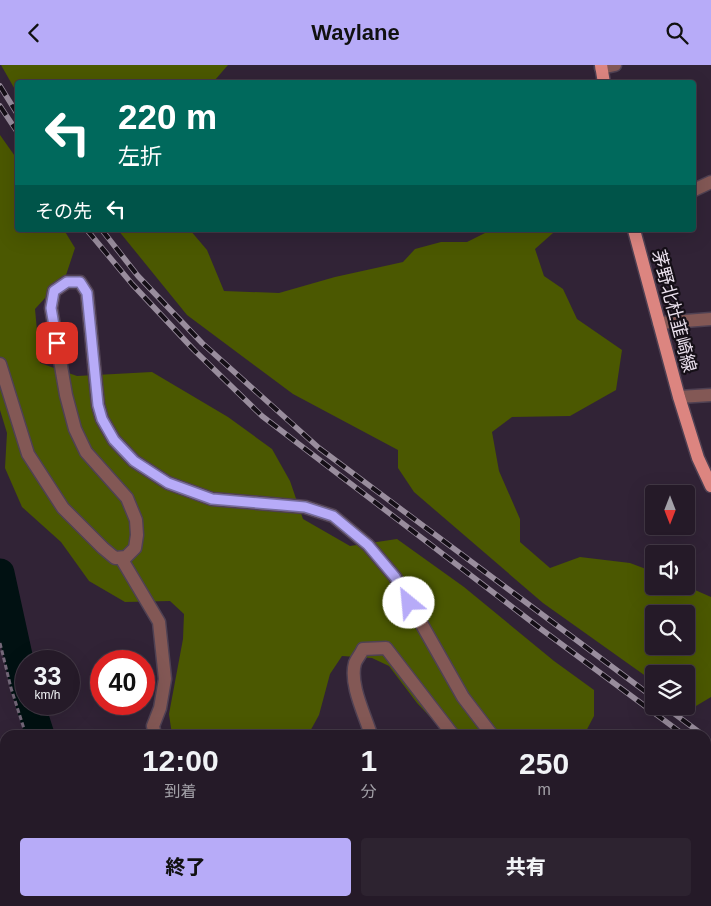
<!DOCTYPE html>
<html lang="ja">
<meta charset="utf-8">
<style>
:root{--surface:#251a28;--page:#2d2330;--text:#f1f3f6;--muted:#a3a1a8;--line:#423845;--accent:#b7abf8}
body{margin:0;font-family:Arial,"Noto Sans JP",sans-serif;background:var(--page);color:var(--text);height:100vh;display:flex;flex-direction:column;font-size:19px;white-space:nowrap}
*{box-sizing:border-box;margin:0}
p{font-size:16px;color:var(--muted)}
.icon{flex:none;width:28px;height:28px;fill:none;stroke:currentColor;stroke-width:2;stroke-linecap:round;stroke-linejoin:round}
.map{position:relative;flex:1;overflow:hidden}
.side{position:absolute;left:0px;top:665px;width:711px;height:176px;display:flex;flex-direction:column;background:var(--surface);border-radius:15px 15px 0 0;box-shadow:0 5px 20px #0002,0 0 0 1px var(--line)}
.side>*{flex:none}
.banner{position:absolute;left:15px;top:15px;width:681px;height:152px;border-radius:5px;box-shadow:0 5px 20px #0002,0 0 0 1px var(--line);background:#00695c;color:#fff;overflow:hidden}
.needle{width:32px;rotate:180deg}
.buttons{position:absolute;left:645px;top:420px;display:grid;gap:10px}
.buttons a{display:grid;place-items:center;width:50px;height:50px;border-radius:5px;background:var(--surface);box-shadow:0 5px 20px #0002,0 0 0 1px var(--line);font-size:25px}
.speed{position:absolute;left:15px;top:585px;display:flex;gap:10px;font-size:25px;font-weight:700;text-align:center}
.speed>*{display:grid;place-content:center;width:65px;height:65px;border-radius:50%;background:var(--surface);box-shadow:0 5px 20px #0002,0 0 0 1px var(--line);line-height:1}
.speed small{font-size:12px;font-weight:400}
.speed .limit{border:8px solid #d22;background:#fff;color:#111}
.pin{position:absolute;display:grid;place-items:center;width:42px;height:42px;color:#fff;margin:-21px;border-radius:10px;box-shadow:0 2px 8px #0006}
.me{position:absolute;width:55px;margin:-28px;rotate:332deg;stroke-linejoin:round;filter:drop-shadow(0 0 4px #0008)}
.turn{display:flex;align-items:center;gap:18px;height:105px;padding:0 20px;font-size:22px}
.turn .icon{width:65px;height:65px;stroke-width:2.5}
.turn b{display:block;font-size:35px;line-height:42px}
.then{display:flex;align-items:center;height:48px;padding:0 20px;background:#0003;gap:10px;font-size:19px}
.eta{display:flex;justify-content:space-evenly;align-items:center;height:85px;text-align:center}
.eta b{font-size:30px;font-weight:800;line-height:35px}
.button{display:flex;gap:10px;margin-top:auto;padding:10px 20px}
.button a{flex:1;height:58px;border-radius:5px;background:var(--accent);color:#111;font-size:20px;font-weight:800;line-height:58px;text-align:center}
.button a+a{background:var(--page);color:var(--text)}
header{display:flex;justify-content:space-between;align-items:center;height:65px;padding:0 20px;background:var(--accent);color:#111;font-size:22px;font-weight:800}
.map>svg:first-child{display:block}
.forest{fill:#4b5801;fill-rule:evenodd}
.lines{fill:none;stroke-linecap:round;stroke-linejoin:round}
.river{stroke:#011112;stroke-width:29}
.minor-casing{stroke:#4f4153;stroke-width:15}
.major-casing{stroke:#4f4153;stroke-width:15}
.path{stroke:#746879;stroke-width:3;stroke-dasharray:5 2.5;stroke-linecap:butt}
.minor{stroke:#835855;stroke-width:12}
.major{stroke:#dc8580;stroke-width:12}
.rail-casing{stroke:#998d9d;stroke-width:5.5}
.rail{stroke:#150f17;stroke-width:4;stroke-dasharray:11;stroke-linecap:butt}
.route-casing{stroke:#776fa1;stroke-width:12}
.route{stroke:#b7abf8;stroke-width:9}
.labels{text-anchor:middle;stroke-width:4.5;stroke-linejoin:round;paint-order:stroke}
.street-label{font-size:18px;fill:#eae0ed;stroke:#150f17}
</style>
<header><svg class="icon" aria-label="back" viewBox="0 0 24 24"><path d="M15 5l-7 7 7 7"/></svg>Waylane<svg class="icon" aria-label="search" viewBox="0 0 24 24"><circle cx="10" cy="10" r="6"/><path d="M15 15l6 6"/></svg></header>
<div class="map">
<svg width="711" height="841" viewBox="0 0 711 841">
<rect width="100%" height="100%" fill="#312336"/>
<path class="forest" d="M1 0H228L215 15V17L18 18 17 28Z
M0 70 17 94 18 165H64L75 183 66 210 35 244 40 298 77 311 152 307 228 352 272 384 290 416 303 454 350 481 397 474 464 522 554 596 594 625V651L584 670H447L417 638 389 601 372 593 342 591 330 609 319 650 308 670H172L169 649 183 574 184 549 170 536 125 537 89 516 61 477 22 442 5 403 7 368 0 345Z
M118 165H190L207 185 224 226 279 228 335 212 403 197 415 184 441 177H467L491 165H553V168L535 184 544 211 563 224 577 254 622 285 616 325 570 351 512 352 492 367 499 406 520 454V477L550 503 580 492 630 498 654 507V521H686L711 532V632L691 644 686 640V609H654V617L543 538 414 427 398 403V385L293 329 187 250ZM654 549H686V581H654Z
M179 836H371L373 841H179Z"/>
<g class="lines">
<path class="river" d="M0 508 26 627
M30 639 40 670
M94 836 95 841"/>
<defs>
<path id="minor" d="M601 3 615 0
M694 125 711 117
M659 258 711 254
M0 299 28 389 63 443 103 483 115 493 126 492 135 483 137 470 136 455 127 433 86 387 75 364 66 330 51 243 54 226 67 217H80L87 228 98 340 102 354 114 375 134 396 168 418 212 434 305 442 333 451 368 480 395 512 463 632 492 670
M679 332 711 330
M121 493 159 557 165 614 160 643 153 661 155 670
M371 670C365 650 349 619 355 598 357 593 361 589 363 584L386 583 453 670
M706 751 711 750
M427 836 428 841
M105 841 120 836"/>
<path id="major" d="M601 0 604 18
M634 165 679 332 698 393 711 421"/>
</defs>
<use href="#minor" class="minor-casing"/>
<use href="#major" class="major-casing"/>
<path class="path" d="M0 578 11 623 26 670
M79 836 81 841"/>
<use href="#minor" class="minor"/>
<use href="#major" class="major"/>
<defs>
<path id="rail" d="M0 21 18 50
M0 41 18 68
M87 165 132 219 194 285 262 351 541 564 684 670
M102 165 138 211 202 278 319 383 654 633
M664 641 703 670
M706 686 711 690"/>
</defs>
<use href="#rail" class="rail-casing"/>
<use href="#rail" class="rail"/>
</g>
<g class="lines">
<defs>
<path id="route" d="M57 278 51 243 54 226 67 217H80L87 228 98 340 102 354 114 375 134 396 168 418 212 434 305 442 333 451 368 480 395 512 409 538"/>
</defs>
<use href="#route" class="route-casing"/>
<use href="#route" class="route"/>
</g>
<g class="labels">
<g class="street-label">
<text transform="translate(674 246) rotate(75)" y="6">茅野北杜韮崎線</text>
</g>
</g>
</svg>
<div class="buttons">
<a><svg class="needle" viewBox="-14 -14 28 28"><path d="M0-13l5 13h-10z" fill="#e53935"/><path d="M0 13l5-13h-10z" fill="#a3a1a8"/></svg></a>
<a><svg class="icon" aria-label="sound" viewBox="0 0 24 24"><path d="M4 9h4l5-4v14l-5-4H4zM17 9q2 3 0 6"/></svg></a>
<a><svg class="icon" aria-label="search" viewBox="0 0 24 24"><circle cx="10" cy="10" r="6"/><path d="M15 15l6 6"/></svg></a>
<a><svg class="icon" aria-label="layers" viewBox="0 0 24 24"><path d="M12 4l9 5-9 5-9-5zM3 14l9 5 9-5"/></svg></a>
</div>
<div class="speed"><div>33<small>km/h</small></div><div class="limit">40</div></div>
<div class="pin" style="left:57px;top:278px;background:#d93025"><svg class="icon" aria-label="arrive" viewBox="0 0 24 24"><path d="M6 21V4h12l-3 4 3 4H6"/></svg></div>
<svg class="me" style="left:409px;top:538px" viewBox="-20 -20 40 40"><circle r="19" fill="#fff"/><path d="M0-13L10 11 0 6-10 11z" fill="#b7abf8"/></svg>
<div class="banner">
<div class="turn"><svg class="icon" aria-label="left" viewBox="0 0 24 24"><path d="M17 20v-9H6M10 6l-5 5 5 5"/></svg><div><b>220 m</b>左折</div></div>
<div class="then">その先<svg class="icon" aria-label="left" viewBox="0 0 24 24"><path d="M17 20v-9H6M10 6l-5 5 5 5"/></svg></div>
</div>
<section class="side">
<div class="eta">
<div><b>12:00</b><p>到着</p></div>
<div><b>1</b><p>分</p></div>
<div><b>250</b><p>m</p></div>
</div>
<div class="button"><a>終了</a><a>共有</a></div>
</section>
</div>
